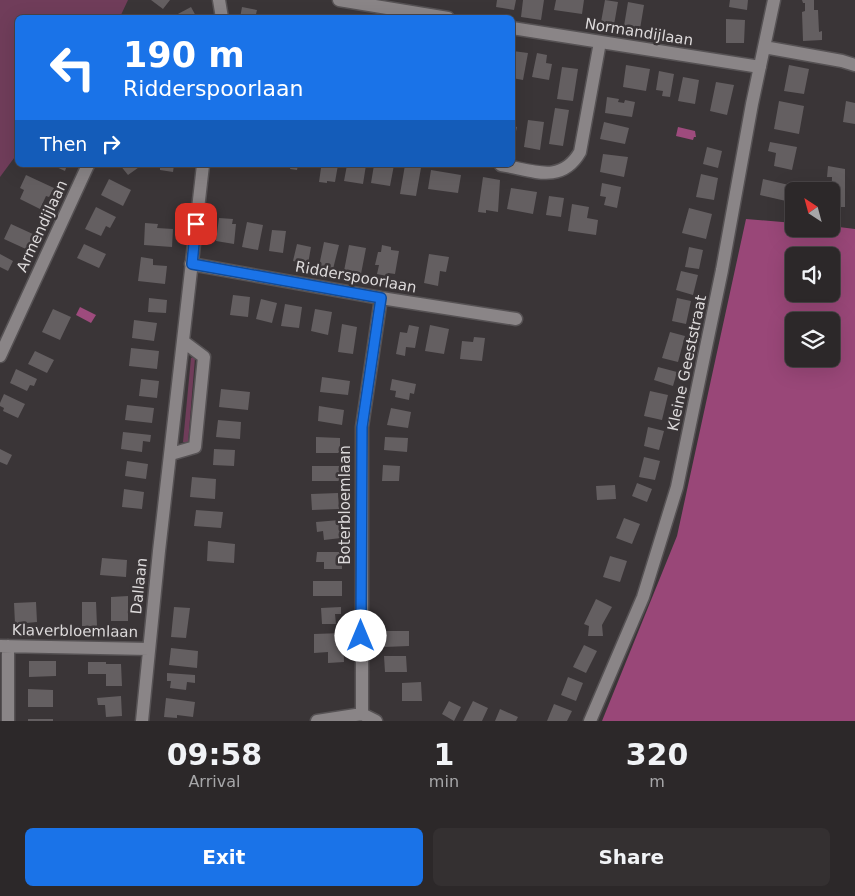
<!DOCTYPE html>
<style>
:root{--surface:#2c2829;--page:#343031;--text:#f1f3f6;--muted:#a6a6a8;--line:#484446;--accent:#1a73e8}
body{margin:0;font-family:"DejaVu Sans",sans-serif;background:var(--page);color:var(--text);height:100vh;display:flex;flex-direction:column;font-size:19px;white-space:nowrap}
*{box-sizing:border-box;margin:0}
p{font-size:16px;color:var(--muted)}
.icon{flex:none;width:28px;height:28px;fill:none;stroke:currentColor;stroke-width:2;stroke-linecap:round;stroke-linejoin:round}
.map{position:relative;height:721px;overflow:hidden}
.side{display:flex;flex-direction:column;background:var(--surface);flex:1}
.side>*{flex:none}
.guide{position:absolute;left:15px;top:15px;width:500px;height:152px;border-radius:8px;box-shadow:0 5px 20px #0002,0 0 0 1px var(--line);background:#1a73e8;color:#fff;overflow:hidden}
.needle{width:32px;rotate:324deg}
.tools{position:absolute;left:785px;top:182px;display:grid;gap:10px}
.tools a{display:grid;place-items:center;width:55px;height:55px;border-radius:8px;background:var(--surface);box-shadow:0 5px 20px #0002,0 0 0 1px var(--line);font-size:25px}
.pin{position:absolute;display:grid;place-items:center;width:42px;height:42px;color:#fff;margin:-21px;border-radius:10px;box-shadow:0 2px 8px #0006}
.me{position:absolute;width:55px;margin:-28px;rotate:0deg;stroke-linejoin:round;filter:drop-shadow(0 0 4px #0008)}
.turn{display:flex;align-items:center;gap:18px;height:105px;padding:0 25px;font-size:22px}
.turn .icon{width:65px;height:65px;stroke-width:2.5}
.turn b{display:block;font-size:35px;line-height:42px}
.then{display:flex;align-items:center;height:48px;padding:0 25px;background:#0003;gap:10px;font-size:19px}
.eta{display:flex;justify-content:space-evenly;align-items:center;height:85px;text-align:center}
.eta b{font-size:30px;font-weight:700;line-height:35px}
.action{display:flex;gap:10px;margin-top:auto;padding:10px 25px}
.action a{flex:1;height:58px;border-radius:8px;background:var(--accent);color:#fff;font-size:20px;font-weight:700;line-height:58px;text-align:center}
.action a+a{background:var(--page);color:var(--text)}
.map>svg:first-child{display:block}
.green{fill:#703d5a}
.forest{fill:#994778;fill-rule:evenodd}
.water{fill:#9e4b7d}
.building{fill:#645f61}
.lines{fill:none;stroke-linecap:round;stroke-linejoin:round}
.minor-casing{stroke:#565254;stroke-width:15}
.minor{stroke:#8a8587;stroke-width:12}
.route-casing{stroke:#114b97;stroke-width:12}
.route{stroke:#1a73e8;stroke-width:9}
.labels{text-anchor:middle;stroke-width:5;stroke-linejoin:round;paint-order:stroke}
.street-label{font-size:15px;fill:#dddadb;stroke:#3a3537}
</style>
<div class="map">
<svg width="855" height="721" viewBox="0 0 855 721">
<rect width="100%" height="100%" fill="#3a3537"/>
<path class="green" d="M0 0H128L120 17 18 18 17 154 0 177Z
M193 357 195 358 188 443 183 442 191 358Z"/>
<path class="forest" d="M746 219 794 223V229H831V226L855 229V721H602L677 536ZM794 256H831V294H794ZM794 321H831V359H794Z"/>
<path class="water" d="M678 127 695 131 696 137H694L693 140 676 136Z
M80 307 96 315 91 323 76 315Z"/>
<path class="building" d="M151 0H170L163 9Z
M497 0H516L514 10 496 7Z
M523 0H544L541 20 521 17Z
M556 0H584L582 14 554 10Z
M605 0 618 2 614 25 601 22Z
M730 0H748L747 10 729 7Z
M802 0H814V10H818L819 32 822 31V40L803 41 802 12 805 11V3H803Z
M628 2 644 5 640 29 624 26Z
M191 7 197 18H178L176 15Z
M242 7 257 10 255 18H240Z
M265 14 279 17V18H265Z
M726 19 745 20 744 43H726Z
M513 51 528 53 523 80 512 78Z
M537 53 547 55 546 63 552 64 549 80 532 77Z
M626 65 650 69 646 91 623 87Z
M789 65 809 69 804 94 784 91Z
M562 67 578 69 573 101 557 99Z
M659 71 674 74 670 97 662 96 663 91 656 90Z
M683 77 699 80 695 104 678 101Z
M716 82 734 85 727 115 710 111Z
M607 97 619 99 618 102 624 103 625 100 635 102 632 117 605 113Z
M779 101 804 106 799 134 774 129Z
M846 101 855 103V124L843 122Z
M555 108 569 110 563 146 549 144Z
M528 120 544 122 540 150 524 147Z
M604 122 629 128 625 144 600 139Z
M512 126 517 127 513 144H512Z
M770 142 797 147 792 170 774 166 776 153 768 151Z
M707 147 722 151 718 168 703 164Z
M603 154 628 157 624 177 600 172Z
M52 165H67L65 171Z
M120 165H142L128 175Z
M160 165H174L173 172 160 170Z
M291 165H298L297 170 290 169Z
M319 165H338L335 182 327 181V183L319 182 321 168 318 167Z
M347 165H366L363 184 344 181Z
M374 165H394L390 186 371 183Z
M405 165 421 168 416 196 400 194Z
M828 166 845 169V207H831L832 177H827Z
M431 170 461 175 458 193 428 189Z
M701 174 718 178 714 200 696 197Z
M26 175 54 188 49 197 46 196 40 209 20 199 24 190 20 188Z
M483 177 500 180 498 212 486 210V213L478 212Z
M109 179 131 190 123 206 101 195Z
M763 179 789 185 786 201 760 195Z
M602 183 621 187 617 208 604 205 606 197 600 196Z
M511 188 537 192 533 214 507 209Z
M549 196 564 198 561 217 546 215Z
M572 204 589 207 587 218 598 220 596 235 568 231Z
M96 207 116 217 110 228 106 226 101 236 85 229Z
M689 208 712 214 706 239 682 233Z
M219 218 233 219 232 224H236L234 244 216 241Z
M247 222 263 225 258 250 242 247Z
M145 223 158 224 157 228 173 229 172 247 144 245Z
M11 224 35 235 28 250 4 239Z
M272 230 286 231 283 253 269 251Z
M324 242 339 245 333 269 319 266Z
M84 244 106 254 99 268 77 258Z
M297 244 311 247 308 264 293 261Z
M349 245 366 248 361 274 344 271Z
M382 245 391 247V250L399 251 395 274 388 273 387 276 377 274 379 265H375L378 252H381Z
M689 247 703 250 699 269 685 267Z
M0 254 13 261 8 271 0 267Z
M429 254 449 257 446 272 440 271 438 286 424 283Z
M141 257 153 259V265L167 266 165 284 138 281Z
M681 271 698 275 693 295 676 290Z
M233 295 250 297 248 317 230 315Z
M149 298 167 300 166 313 148 312Z
M677 298 691 301 686 324 672 321Z
M261 299 277 303 272 323 256 319Z
M285 304 302 307 299 328 281 326Z
M53 309 71 317 60 340 42 332Z
M315 309 332 312 328 335 311 331Z
M134 320 157 323 154 341 132 338Z
M342 324 357 327 353 354 338 352Z
M409 325 419 327 415 348 406 347 405 356 396 354 400 332 407 333Z
M430 325 449 329 444 354 425 351Z
M670 332 685 336 678 362 662 358Z
M474 337 485 338 482 361 460 359 462 341 473 342Z
M131 348 159 351 157 369 129 366Z
M35 351 54 360 47 373 28 364Z
M658 367 677 372 673 386 654 380Z
M16 369 37 379 34 386 30 385 27 391 10 383Z
M322 377 350 381 348 395 320 392Z
M141 379 159 381 157 398 139 396Z
M392 379 416 384 414 394 410 393 409 400 395 397 396 391 390 390Z
M221 389 250 392 248 410 219 407Z
M650 391 668 395 662 420 644 416Z
M4 394 25 404 18 418 3 411 4 408 0 406V403Z
M127 405 154 408 152 423 125 420Z
M319 406 344 410 342 425 318 421Z
M391 408 411 412 408 428 387 425Z
M218 420 241 422 240 439 216 437Z
M648 427 664 431 659 450 644 446Z
M123 432 151 435 150 442 143 441 142 452 121 449Z
M316 437 340 438V453H316Z
M385 437 408 438 407 452 384 450Z
M0 449 12 455 7 465 0 462Z
M214 449 235 450 234 466 213 465Z
M644 457 660 461 655 480 639 477Z
M127 461 148 464 146 479 125 476Z
M383 465 400 466 399 481H382Z
M312 466H339V481H312Z
M192 477 216 479 215 499 190 497Z
M637 483 652 489 647 502 632 496Z
M615 485 616 499 597 500 596 486Z
M124 489 144 492 142 509 122 507Z
M338 493 339 509 312 510 311 494Z
M196 510 223 512 221 528 194 526Z
M624 518 640 524 632 544 616 538Z
M340 520 341 538 324 540 323 531 317 532 316 522Z
M208 541 235 544 234 563 207 561Z
M317 552H342V569H324V562H316Z
M610 556 627 561 620 582 603 577Z
M102 558 127 560 126 577 100 575Z
M313 581H342V596H313Z
M128 596V621H111V597Z
M596 599 612 607 602 625 603 636H588L589 626 584 624Z
M36 602 37 622 15 624 14 603Z
M82 602H96L97 626H82Z
M174 607 190 608 186 638 171 637Z
M341 607V614H335L336 624H322L321 608Z
M384 631H409V646L384 647Z
M343 633 344 662 328 663V652L314 653V634Z
M584 645 597 651 586 673 573 667Z
M171 648 198 651 197 668 169 665Z
M384 656H406L407 672H385Z
M29 661H56V676L29 677Z
M88 662H106V664H121L122 686H106V674H88Z
M167 673 195 675V683L187 682 186 690 170 688 171 681H167Z
M568 677 583 683 576 701 561 695Z
M421 682 422 701H402V683Z
M28 689 53 690V707H28Z
M121 696 122 716 106 717 105 705H98L97 698Z
M166 698 195 702 193 717 177 715V718L164 717Z
M449 701 461 707 454 721 442 714Z
M473 701 488 708 482 721H463Z
M554 704 572 711 567 721H547Z
M500 709 518 717 516 721H495Z
M28 719H53V721H28Z"/>
<g class="lines">
<defs>
<path id="minor" d="M219 0 222 18
M339 0 448 18
M512 28 760 67
M764 47 842 61 855 65
M501 165C532 170 561 185 580 152L600 42
M191 264 381 298 516 319
M0 356 88 165
M171 454 195 447 204 357 184 342
M0 646 149 649
M362 714V427L381 298
M8 721V646
M142 721 159 551 203 165
M317 721 362 714 376 721
M590 721 643 597 677 487 722 270 752 104 774 0"/>
</defs>
<use href="#minor" class="minor-casing"/>
<use href="#minor" class="minor"/>
</g>
<g class="lines">
<defs>
<path id="route" d="M196 224 192 264 381 298 362 427 361 636"/>
</defs>
<use href="#route" class="route-casing"/>
<use href="#route" class="route"/>
</g>
<g class="labels">
<g class="street-label">
<text transform="translate(639 32) rotate(9)" y="5">Normandijlaan</text>
<text transform="translate(42 226) rotate(-65)" y="5">Armendijlaan</text>
<text transform="translate(356 277) rotate(10)" y="5">Ridderspoorlaan</text>
<text transform="translate(687 363) rotate(-78)" y="5">Kleine Geeststraat</text>
<text transform="translate(345 505) rotate(-90)" y="5">Boterbloemlaan</text>
<text transform="translate(139 586) rotate(-84)" y="5">Dallaan</text>
<text transform="translate(75 631) rotate(1)" y="5">Klaverbloemlaan</text>
</g>
</g>
</svg>
<div class="tools">
<a><svg class="needle" viewBox="-14 -14 28 28"><path d="M0-13l5 13h-10z" fill="#e53935"/><path d="M0 13l5-13h-10z" fill="#a6a6a8"/></svg></a>
<a><svg class="icon" aria-label="sound" viewBox="0 0 24 24"><path d="M4 9h4l5-4v14l-5-4H4zM17 9q2 3 0 6"/></svg></a>
<a><svg class="icon" aria-label="layers" viewBox="0 0 24 24"><path d="M12 4l9 5-9 5-9-5zM3 14l9 5 9-5"/></svg></a>
</div>
<div class="pin" style="left:196px;top:224px;background:#d93025"><svg class="icon" aria-label="arrive" viewBox="0 0 24 24"><path d="M6 21V4h12l-3 4 3 4H6"/></svg></div>
<svg class="me" style="left:361px;top:636px" viewBox="-20 -20 40 40"><circle r="19" fill="#fff"/><path d="M0-13L10 11 0 6-10 11z" fill="#1a73e8"/></svg>
<div class="guide">
<div class="turn"><svg class="icon" aria-label="left" viewBox="0 0 24 24"><path d="M17 20v-9H6M10 6l-5 5 5 5"/></svg><div><b>190 m</b>Ridderspoorlaan</div></div>
<div class="then">Then<svg class="icon" aria-label="right" viewBox="0 0 24 24"><path d="M7 20v-9h11M14 6l5 5-5 5"/></svg></div>
</div>
</div>
<section class="side">
<div class="eta">
<div><b>09:58</b><p>Arrival</p></div>
<div><b>1</b><p>min</p></div>
<div><b>320</b><p>m</p></div>
</div>
<div class="action"><a>Exit</a><a>Share</a></div>
</section>
